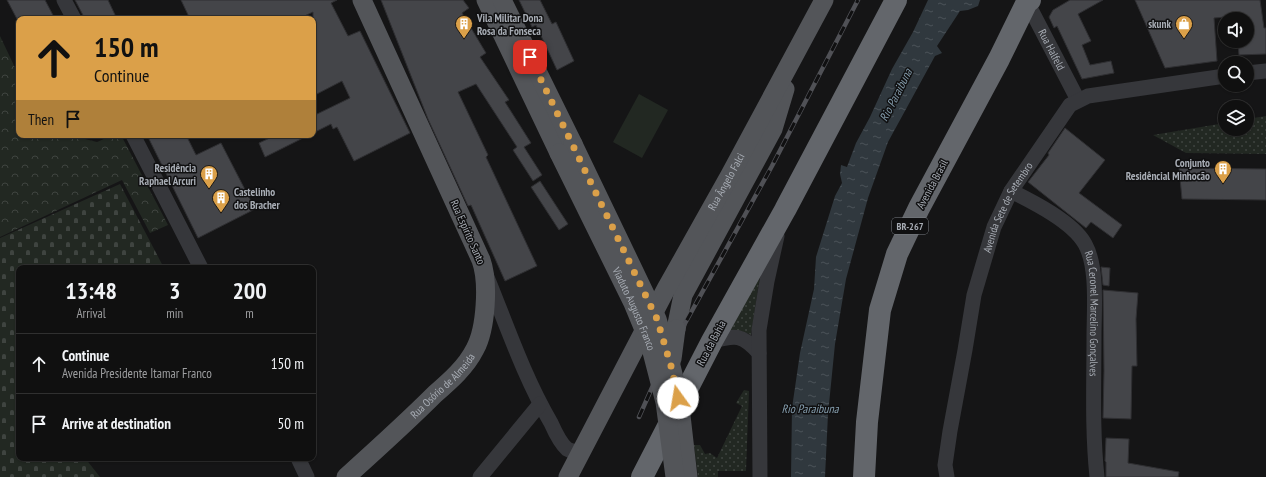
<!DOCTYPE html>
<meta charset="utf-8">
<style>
:root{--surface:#101010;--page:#1e1e1e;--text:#f1f3f6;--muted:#9c9d9f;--line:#303030}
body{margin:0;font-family:"PT Sans Narrow",sans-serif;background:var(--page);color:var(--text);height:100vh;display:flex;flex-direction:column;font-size:15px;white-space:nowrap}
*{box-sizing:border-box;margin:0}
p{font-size:13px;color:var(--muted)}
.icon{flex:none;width:22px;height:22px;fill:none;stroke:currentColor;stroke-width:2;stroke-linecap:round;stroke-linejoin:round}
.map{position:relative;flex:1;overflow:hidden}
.details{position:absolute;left:16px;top:265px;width:300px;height:196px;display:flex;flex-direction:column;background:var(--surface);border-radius:8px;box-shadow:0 1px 3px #0004,0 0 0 1px var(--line)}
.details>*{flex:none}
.guide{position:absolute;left:16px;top:16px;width:300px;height:122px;border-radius:8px;box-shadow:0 1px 3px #0004,0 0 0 1px var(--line);background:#dba049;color:#111;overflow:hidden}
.fabs{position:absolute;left:1218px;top:12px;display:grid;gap:8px}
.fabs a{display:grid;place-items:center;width:36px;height:36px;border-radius:50%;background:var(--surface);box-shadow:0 1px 3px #0004,0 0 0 1px var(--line);font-size:20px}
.pin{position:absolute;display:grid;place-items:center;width:34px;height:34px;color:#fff;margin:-17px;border-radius:8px;box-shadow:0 2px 6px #0006}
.me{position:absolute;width:44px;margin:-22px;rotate:347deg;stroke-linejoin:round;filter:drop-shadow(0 0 3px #0008)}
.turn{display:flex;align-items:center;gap:14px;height:84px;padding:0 12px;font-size:18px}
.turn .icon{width:52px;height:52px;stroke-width:2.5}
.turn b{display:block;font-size:28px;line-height:34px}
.then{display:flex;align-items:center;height:38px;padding:0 12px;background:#0003;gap:8px;font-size:15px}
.eta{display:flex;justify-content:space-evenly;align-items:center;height:68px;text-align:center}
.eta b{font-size:24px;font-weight:700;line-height:28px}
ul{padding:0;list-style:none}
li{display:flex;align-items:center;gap:12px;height:60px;padding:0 12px;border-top:1px solid var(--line)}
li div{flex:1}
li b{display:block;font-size:15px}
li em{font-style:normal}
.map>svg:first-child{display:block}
.green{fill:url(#green-dots)}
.forest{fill:url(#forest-crowns)}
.cemetery{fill:url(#cemetery-stones)}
.pitch{fill:#222822}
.water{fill:url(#water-ripples)}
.building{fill:#444549;stroke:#2f2f32}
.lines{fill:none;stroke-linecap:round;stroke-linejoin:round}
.minor{stroke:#36373b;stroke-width:15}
.major{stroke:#535559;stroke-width:19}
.highway{stroke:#63666b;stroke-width:22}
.rail-casing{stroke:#505156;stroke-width:4.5}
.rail{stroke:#101011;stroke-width:3;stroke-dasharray:9;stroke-linecap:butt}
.major-bridge{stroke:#535559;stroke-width:19}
.route{stroke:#dba049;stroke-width:7;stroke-dasharray:0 12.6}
.labels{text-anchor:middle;stroke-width:3;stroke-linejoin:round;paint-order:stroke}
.shield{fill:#101011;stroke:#7a7e84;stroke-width:1}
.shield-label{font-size:10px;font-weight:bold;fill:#a8adb5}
.poi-label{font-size:11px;font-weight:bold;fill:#a8adb5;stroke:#101011;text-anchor:end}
.street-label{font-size:11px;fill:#a8adb5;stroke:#101011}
.water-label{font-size:12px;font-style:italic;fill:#849cac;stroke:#101011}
</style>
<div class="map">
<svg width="1266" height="477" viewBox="0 0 1266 477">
<defs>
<pattern id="green-dots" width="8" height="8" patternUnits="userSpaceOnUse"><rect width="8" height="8" fill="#222822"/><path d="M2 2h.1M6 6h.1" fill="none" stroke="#3f4440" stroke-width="1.8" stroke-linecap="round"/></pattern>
<pattern id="forest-crowns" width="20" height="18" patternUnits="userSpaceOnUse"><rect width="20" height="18" fill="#222822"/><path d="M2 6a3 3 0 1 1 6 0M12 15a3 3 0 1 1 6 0" fill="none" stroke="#3f4440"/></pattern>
<pattern id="cemetery-stones" width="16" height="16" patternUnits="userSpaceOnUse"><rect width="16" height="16" fill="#222822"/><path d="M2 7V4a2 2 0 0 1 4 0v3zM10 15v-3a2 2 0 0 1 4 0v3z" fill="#3f4440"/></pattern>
<pattern id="water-ripples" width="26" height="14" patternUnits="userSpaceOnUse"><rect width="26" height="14" fill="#30383e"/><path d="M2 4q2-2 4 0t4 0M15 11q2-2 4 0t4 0" fill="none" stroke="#4b5258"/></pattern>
</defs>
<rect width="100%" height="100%" fill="#151516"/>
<path class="green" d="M1266 116V154L1186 153 1153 135 1225 123V129H1247V119Z
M762 263 751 335C741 330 735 330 724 333Z
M744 390 749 391 746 471H718V477H698L694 445H700L705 454 710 453 717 458 742 406 736 403Z"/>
<path class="forest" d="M0 36 19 76V135H69L97 142 113 135H121L168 225 150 233 122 180 0 237Z"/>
<path class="cemetery" d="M120 184 164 268H19V458H85L100 477H0V238Z"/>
<path class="pitch" d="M639 94 668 110 642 158 613 142Z"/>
<path class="water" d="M928 0H980L978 6 968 10 960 11 937 46 942 53 935 56 888 142 868 198 846 279 835 344 828 414 825 477H791L792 408 800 353 814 289 816 257 835 196 842 183 840 174 841 165 847 167 856 143 870 117 892 69 913 32Z"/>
<path class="building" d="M7 0H45L55 19H17Z
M75 0H108L117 19H85Z
M181 0H337L331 3 348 36 360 31 410 133 354 161 337 127 333 129 331 124 313 133V116L350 98 342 81 313 96V12L298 19H190Z
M381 0H463L469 8 462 13 486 53 480 57 509 100 505 102 531 143 524 147 542 175 533 181 513 150 517 147 476 84 458 92 488 155 486 157 537 266 505 281 471 205 468 206 428 119Z
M519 0H540L552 24 556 22 574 61 557 70 536 25 532 27Z
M1070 0H1103L1078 14 1091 41 1082 45 1090 65 1111 61 1114 73 1082 79 1057 26 1054 28 1049 17 1053 10Z
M1135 0H1260L1264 28H1266V54L1239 55 1238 41H1247V19H1237V16L1214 18 1217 61 1165 68Z
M1065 128 1105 160 1079 193 1122 225 1113 238 1091 222 1086 228 1028 182 1049 155 1048 153Z
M147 135H186L196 155 221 143 255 209 198 238Z
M276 135H309L265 157 259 143Z
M1179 168 1266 169V200L1182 199Z
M540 181 568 224 559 230 531 187Z
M1101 267 1110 268 1109 286 1103 285Z
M1103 290 1138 293 1136 319 1137 366H1132L1131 419 1103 418 1104 371Z
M1106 438 1129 439 1128 463 1179 472 1178 477H1106V462L1105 461Z"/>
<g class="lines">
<g class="minor">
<path d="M64 0 74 19"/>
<path id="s1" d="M1026 0 1078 100"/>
<path d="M1247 73 1266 71"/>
<path d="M133 135 201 268"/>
<path id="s2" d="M1011 191C1033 202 1073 222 1085 244 1098 267 1094 310 1094 337 1094 383 1092 430 1097 477"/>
<path d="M487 277C507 326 524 377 551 423 555 432 560 443 567 449 572 452 577 452 582 451"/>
<path d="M712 341C736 335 742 334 759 353"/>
<path d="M298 458 307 477"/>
<path d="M480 477 540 404"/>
<path d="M760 477 759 330 767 281 777 236"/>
<path id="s3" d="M947 477 945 465 950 431 965 350 974 295 994 227 1011 191 1070 105 1088 96 1225 76"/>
</g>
<g class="major">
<path d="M486 0 559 153"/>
<path d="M502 0 573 144"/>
<path d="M676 329 683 295 773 129 785 89"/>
<path id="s4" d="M346 477C376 450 406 423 435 394 450 381 466 367 475 349 486 329 489 282 481 260L362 0"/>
<path id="s5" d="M568 477 666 289 730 175 824 0"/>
</g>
<path class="highway" d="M642 477 712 341 785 210 896 0
M864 477 867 422 880 310 897 254 919 208 999 59 1027 2 1030 0"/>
<defs>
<path id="rail" d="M639 417 662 365 772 166 858 0"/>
</defs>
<use href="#rail" class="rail-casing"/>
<use href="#rail" class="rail"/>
<g class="major-bridge">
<path d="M573 144 657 319 671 366 679 398 688 477"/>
<path id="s6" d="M559 153 633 303 650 344 665 402 675 477"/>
<path d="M672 359 676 329"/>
</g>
</g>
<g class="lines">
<path class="route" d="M530 57 657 319 671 366 678 398"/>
</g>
<defs>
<symbol id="building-pin" viewBox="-11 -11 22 30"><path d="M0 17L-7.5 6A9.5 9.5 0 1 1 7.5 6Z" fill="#dba049" stroke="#101011"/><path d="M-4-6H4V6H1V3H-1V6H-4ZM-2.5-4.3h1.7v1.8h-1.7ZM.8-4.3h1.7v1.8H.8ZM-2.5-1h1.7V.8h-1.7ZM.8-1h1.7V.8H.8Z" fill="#fff"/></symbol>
<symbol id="shop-pin" viewBox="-11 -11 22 30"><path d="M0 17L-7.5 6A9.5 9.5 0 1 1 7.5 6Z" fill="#dba049" stroke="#101011"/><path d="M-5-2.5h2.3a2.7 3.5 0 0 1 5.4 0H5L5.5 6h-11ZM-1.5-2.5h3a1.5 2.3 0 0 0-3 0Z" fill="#fff"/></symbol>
</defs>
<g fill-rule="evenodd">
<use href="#building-pin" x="454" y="14" width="20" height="27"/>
<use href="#shop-pin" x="1174" y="14" width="20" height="27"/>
<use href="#building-pin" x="1213" y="159" width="20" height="27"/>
<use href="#building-pin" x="199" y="164" width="20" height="27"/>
<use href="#building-pin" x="211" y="188" width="20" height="27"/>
</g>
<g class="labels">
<rect class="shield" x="892" y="218" width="36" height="16" rx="3"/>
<g class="shield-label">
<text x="910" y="230">BR-267</text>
</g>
<g class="poi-label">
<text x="477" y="22" text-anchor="start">Vila Militar Dona<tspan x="477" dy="13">Rosa da Fonseca</tspan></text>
<text x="1171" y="28">skunk</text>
<text x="1210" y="167">Conjunto<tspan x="1210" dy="13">Residêncial Minhocão</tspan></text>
<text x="196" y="172">Residência<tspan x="196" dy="13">Raphael Arcuri</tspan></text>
<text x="234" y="196" text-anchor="start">Castelinho<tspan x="234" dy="13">dos Bracher</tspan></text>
</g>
<g class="street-label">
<text dy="4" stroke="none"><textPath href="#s1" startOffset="56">Rua Halfeld</textPath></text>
<text dy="4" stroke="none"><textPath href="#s5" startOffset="335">Rua Ângelo Falci</textPath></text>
<text transform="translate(932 184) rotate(-62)" y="4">Avenida Brasil</text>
<text dy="4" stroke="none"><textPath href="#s3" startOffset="279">Avenida Sete de Setembro</textPath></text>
<text transform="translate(468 232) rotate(66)" y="4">Rua Espírito Santo</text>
<text dy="4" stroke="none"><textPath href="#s6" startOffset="173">Viaduto Augusto Franco</textPath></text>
<text dy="4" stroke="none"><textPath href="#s2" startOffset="163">Rua Ceronel Marcelino Gonçalves</textPath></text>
<text transform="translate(711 343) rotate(-62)" y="4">Rua da Bahia</text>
<text dy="4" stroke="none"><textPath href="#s4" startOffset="133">Rua Osório de Almeida</textPath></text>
</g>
<g class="water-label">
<text transform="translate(896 95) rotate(-63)" y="4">Rio Paraibuna</text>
<text x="810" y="413">Rio Paraibuna</text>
</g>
</g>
</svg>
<div class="fabs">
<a><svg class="icon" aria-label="sound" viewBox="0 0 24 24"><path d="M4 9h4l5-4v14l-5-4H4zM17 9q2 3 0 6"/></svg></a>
<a><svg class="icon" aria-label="search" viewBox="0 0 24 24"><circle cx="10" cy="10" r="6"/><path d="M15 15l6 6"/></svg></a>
<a><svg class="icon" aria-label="layers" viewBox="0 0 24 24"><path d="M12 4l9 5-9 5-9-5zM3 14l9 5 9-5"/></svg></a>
</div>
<div class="pin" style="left:530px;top:57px;background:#d93025"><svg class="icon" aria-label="arrive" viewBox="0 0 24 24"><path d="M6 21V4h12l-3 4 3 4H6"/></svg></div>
<svg class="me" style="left:678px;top:398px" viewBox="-20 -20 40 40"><circle r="19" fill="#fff"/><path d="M0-13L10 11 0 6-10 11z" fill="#dba049"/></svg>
<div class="guide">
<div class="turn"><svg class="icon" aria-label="ahead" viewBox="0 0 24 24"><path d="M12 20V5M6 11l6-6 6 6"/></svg><div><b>150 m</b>Continue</div></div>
<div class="then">Then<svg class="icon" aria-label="arrive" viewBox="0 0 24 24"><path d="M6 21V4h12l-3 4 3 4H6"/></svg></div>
</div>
<section class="details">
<div class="eta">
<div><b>13:48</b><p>Arrival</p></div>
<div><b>3</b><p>min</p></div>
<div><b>200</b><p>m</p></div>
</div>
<ul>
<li><svg class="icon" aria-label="ahead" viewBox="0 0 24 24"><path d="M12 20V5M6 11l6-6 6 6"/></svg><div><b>Continue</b><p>Avenida Presidente Itamar Franco</p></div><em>150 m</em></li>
<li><svg class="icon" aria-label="arrive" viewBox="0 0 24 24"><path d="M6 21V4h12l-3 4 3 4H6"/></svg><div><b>Arrive at destination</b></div><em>50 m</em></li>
</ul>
</section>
</div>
